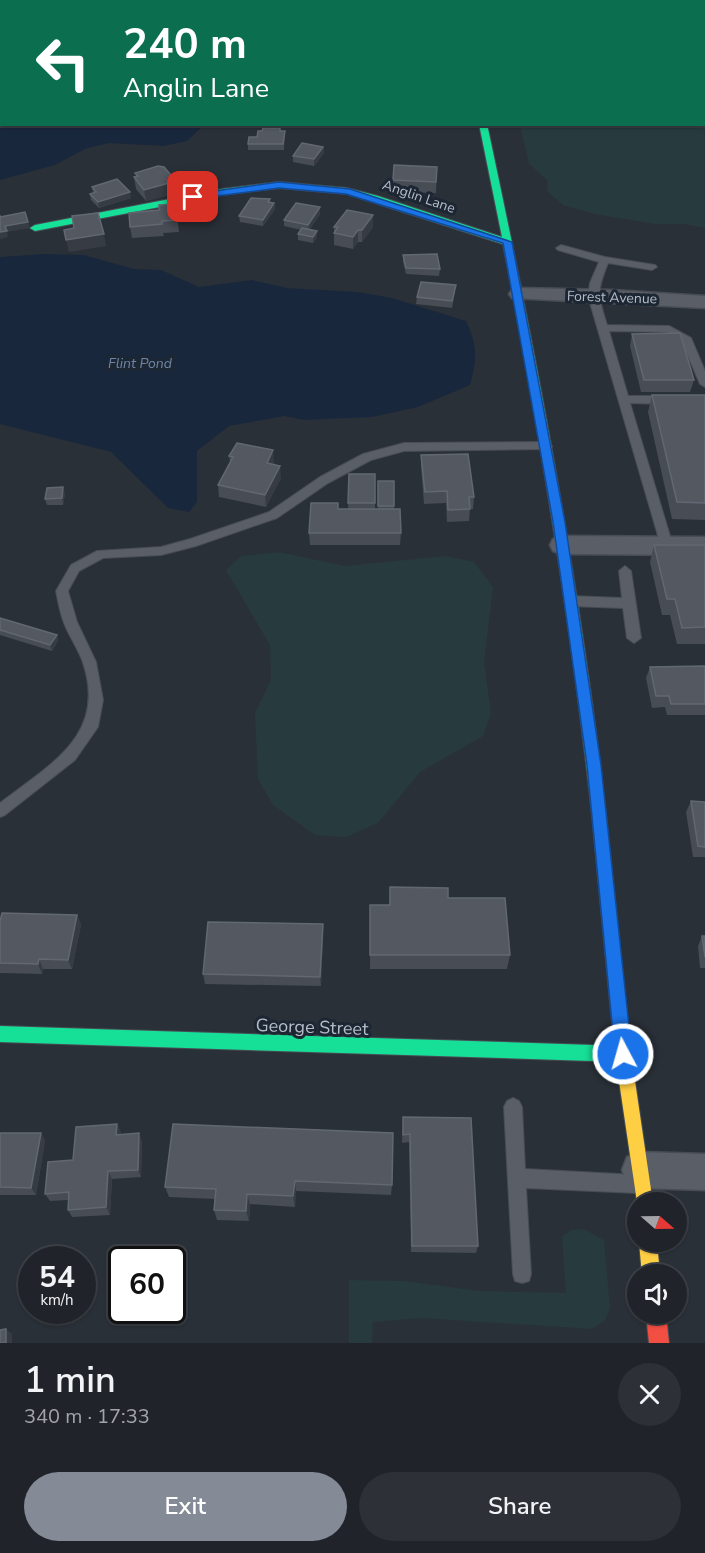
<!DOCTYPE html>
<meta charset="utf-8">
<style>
:root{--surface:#20242a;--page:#2d3036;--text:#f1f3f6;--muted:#a2a4a8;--line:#3d4147;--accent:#848b96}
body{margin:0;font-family:"Nunito Sans",sans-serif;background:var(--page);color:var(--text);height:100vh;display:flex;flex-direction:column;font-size:22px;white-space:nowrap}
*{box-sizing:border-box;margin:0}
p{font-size:20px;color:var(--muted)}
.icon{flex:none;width:33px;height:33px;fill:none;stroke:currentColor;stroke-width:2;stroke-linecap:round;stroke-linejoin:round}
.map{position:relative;height:1343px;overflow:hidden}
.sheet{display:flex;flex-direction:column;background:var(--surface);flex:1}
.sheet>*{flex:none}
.banner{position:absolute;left:0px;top:0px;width:705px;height:126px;box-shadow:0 2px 4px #0004,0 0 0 2px var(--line);background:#0b6e4f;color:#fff;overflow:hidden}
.needle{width:39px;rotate:110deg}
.tools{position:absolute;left:627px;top:1192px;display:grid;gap:12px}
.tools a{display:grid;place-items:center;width:60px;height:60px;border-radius:50%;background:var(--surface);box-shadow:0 2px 4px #0004,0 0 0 2px var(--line);font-size:30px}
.speed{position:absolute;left:18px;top:1246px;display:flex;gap:12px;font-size:30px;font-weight:700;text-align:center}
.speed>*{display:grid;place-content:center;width:78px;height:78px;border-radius:50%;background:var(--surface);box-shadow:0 2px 4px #0004,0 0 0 2px var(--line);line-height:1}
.speed small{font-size:15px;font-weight:400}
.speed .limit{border:3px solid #111;border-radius:9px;background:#fff;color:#111}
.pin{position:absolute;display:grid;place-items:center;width:51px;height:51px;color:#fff;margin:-26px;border-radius:12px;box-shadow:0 3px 9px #0006}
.me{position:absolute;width:66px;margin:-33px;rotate:354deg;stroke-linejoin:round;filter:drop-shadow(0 0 4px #0008)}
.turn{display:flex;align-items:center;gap:21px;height:126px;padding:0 24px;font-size:27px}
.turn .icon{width:78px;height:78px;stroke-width:2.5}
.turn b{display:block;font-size:42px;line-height:51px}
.round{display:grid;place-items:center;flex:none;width:63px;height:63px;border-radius:32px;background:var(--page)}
.overview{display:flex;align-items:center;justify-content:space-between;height:102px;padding:0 24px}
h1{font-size:36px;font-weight:600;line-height:45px}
.primary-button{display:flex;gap:12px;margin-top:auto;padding:12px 24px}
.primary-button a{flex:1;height:69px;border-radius:36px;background:var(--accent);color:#fff;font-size:24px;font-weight:600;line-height:69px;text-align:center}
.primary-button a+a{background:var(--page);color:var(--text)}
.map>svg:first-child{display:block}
.green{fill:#273a3e}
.water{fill:#19273c}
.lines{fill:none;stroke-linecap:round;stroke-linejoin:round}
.lane-casing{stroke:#484c55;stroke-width:2}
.street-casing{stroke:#484c55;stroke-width:3}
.fast-casing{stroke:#484c55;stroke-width:2}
.slow-casing{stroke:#484c55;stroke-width:2}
.jam-casing{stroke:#484c55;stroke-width:2}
.lane{fill:#5a5e66;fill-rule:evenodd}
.street{fill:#5a5e66;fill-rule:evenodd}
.fast{fill:#16e098;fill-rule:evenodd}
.slow{fill:#ffcf43;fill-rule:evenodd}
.jam{fill:#f24e42;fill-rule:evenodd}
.wall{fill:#474c55}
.shaded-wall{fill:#373c44}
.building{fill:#535861;stroke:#626872;stroke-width:1.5}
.route{fill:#1a73e8;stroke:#114b97;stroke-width:1.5}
.labels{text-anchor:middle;stroke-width:6;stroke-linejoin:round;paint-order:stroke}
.far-street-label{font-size:14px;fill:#b4bcc9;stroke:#1d2633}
.far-water-label{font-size:14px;font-style:italic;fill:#6d86a8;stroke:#1d2633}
.near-street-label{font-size:18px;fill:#b4bcc9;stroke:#1d2633}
</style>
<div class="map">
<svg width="705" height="1343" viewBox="0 0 705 1343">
<rect width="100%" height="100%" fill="#2a3038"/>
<path class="green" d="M704 33 705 228 684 224H655L595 214 563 205 548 192 547 180 529 164 520 125 704 124Z
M279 552 345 566 446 556 474 562 493 587 484 662 491 713 483 736 420 772 378 823 346 837 315 835 273 805 258 779 255 713 271 680 270 645 226 570 241 556Z
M584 1229 604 1240 610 1308 605 1320 592 1329 422 1318 373 1322 372 1343H349V1280L404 1281 480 1291 566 1293 562 1236 571 1230Z"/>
<path class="water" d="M0 117 2 124 204 125 187 141 164 146 109 143 85 149 55 165 0 180Z
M44 254 84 255 134 269 161 270 199 287 252 280 287 288 358 292 392 298 466 321C478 347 477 358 470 385L418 407 372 417 303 420 285 416 229 426 197 451V502L189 512 168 508 111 452 0 424V257Z"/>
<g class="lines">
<defs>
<path id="lane" d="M561 245 605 257 655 265 657 267 652 270 608 263C596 292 598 296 607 325L669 326 691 338 705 371V387L700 384 682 342 667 332 609 331 628 396H667L673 400 667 404 630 403 673 546 671 549 667 550 661 546 588 296 590 283 599 262 558 250 556 248Z
M546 442 552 446 550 449 404 451 371 460 328 483 277 518 196 546 161 555 103 558 79 571 68 591 77 622 96 662 103 700 98 727 75 760 5 815 0 817V803C50 764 109 735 82 660 77 647 69 636 64 623 60 613 58 601 56 591L71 565 97 551 161 547 190 539 269 512 320 477 363 454 404 443Z
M625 566 631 571 641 638 634 643 627 638 623 608 570 606 564 601 570 596 622 598 619 571Z
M513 1098 519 1101 522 1107 525 1169 637 1175 643 1178 646 1184 643 1190 637 1193 526 1188 531 1274 529 1281 522 1283 515 1281 513 1274 504 1107 507 1101Z"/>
<path id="street" d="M519 288 612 290 705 296V308L512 298 509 294 512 290Z
M562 536 705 537V555L562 554 553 551 550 545 553 539Z
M640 1152 705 1154V1190L640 1188 627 1183 622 1170 627 1157Z"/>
<path id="fast" d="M450 0H458V2H450Z
M479 124H487C536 353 580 582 606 815L604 819 599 821 594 819 592 815C571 623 540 433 503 244L347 194 279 188 222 195 35 231 30 228 35 225 222 189 279 182 347 188 378 196 502 237Z
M0 1026 623 1046 629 1048 631 1054 629 1060 623 1062 0 1042Z"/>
<path id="slow" d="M599 809 604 811 606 815 631 1054 653 1203H638V1209L615 1054 592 815 594 811Z
M639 1242H657L660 1275H642Z"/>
<path id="jam" d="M646 1314H666L669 1343H649Z"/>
</defs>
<use href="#lane" class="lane-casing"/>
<use href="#street" class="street-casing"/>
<use href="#fast" class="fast-casing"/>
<use href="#slow" class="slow-casing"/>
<use href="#jam" class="jam-casing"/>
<use href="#lane" class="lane"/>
<use href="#street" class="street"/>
<use href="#fast" class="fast"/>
<use href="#slow" class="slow"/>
<use href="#jam" class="jam"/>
</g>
<path class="wall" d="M280 131H285L284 150H248V144L257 137Z
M323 147 324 153 314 166 293 162V156Z
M437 167 436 193 393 192V180Z
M135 173 176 181 177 193 146 201 136 189 134 177H136Z
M92 187 131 198 99 208 91 200 90 194 93 193Z
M270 199V202L274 203 275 209 263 226 240 222 239 216Z
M176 204 179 232 163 233 164 236 132 238 130 227 159 210Z
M320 214 310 229 317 231V237L313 243 298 240V234L301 230 284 226V220Z
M334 227H373L362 242H358L353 249 334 245Z
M403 255 440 269 439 276 406 274 403 262Z
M455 292 452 308 416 304 417 297Z
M632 334 694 380 690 392H641L630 346Z
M652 395H705V520L672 519 648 412Z
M421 455 474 497 473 509H470L469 521 447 522 446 503 424 504 421 467Z
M229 456 274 462 273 464 281 478 266 507 219 497 218 485 230 462Z
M349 474H375V509H378V481H394V509L401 533 400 545H310L309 533 348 509Z
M65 494 63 505H47L45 499Z
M654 545H705V644H677L670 615H662L650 562Z
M0 618 57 635 58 641 52 651 0 635Z
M650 667 705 668V715H667L665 707 652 708 646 678Z
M691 801 705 802V857H693L686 812Z
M390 887 448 898 510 955 507 969H370V905H389Z
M77 915 81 925 72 969H43L42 974 0 973V921Z
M323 934 321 986 205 984 203 974Z
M702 936H705V968H700L698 946Z
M403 1117 478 1246 476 1253 411 1252 409 1142 402 1143Z
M117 1124 121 1133V1135L142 1141 141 1177 112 1179 110 1215 72 1217 68 1210V1200L50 1201 45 1194 73 1160Z
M173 1124 392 1185 391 1195 296 1191 295 1207 250 1204 249 1221 217 1220 214 1210 215 1199 169 1197 165 1187Z
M0 1133H41L45 1141 36 1195H0Z"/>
<path class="shaded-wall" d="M323 147 324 153 314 166V159Z
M176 181 177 193 146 201 144 190Z
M130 192 131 198 99 208 98 202Z
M274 203 275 209 263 226V220Z
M320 207V214L309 231 308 225Z
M373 215V227L362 242V230Z
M28 222 30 228 7 232 8 237 0 239V232L5 226Z
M358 230V242L353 249V237Z
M317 231V237L313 243V237Z
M104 234 106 246 69 252 66 240Z
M273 450 274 462 267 475V463Z
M280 466 281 478 266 507 265 495Z
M63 487 65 494 63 505 62 498Z
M57 635 58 641 52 651 50 645Z
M77 915 81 925 72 969 68 960Z
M323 924V934L321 986 320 977Z
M39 959 43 969 42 974 38 964Z
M117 1124 121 1133 120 1143 116 1135Z
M41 1133 45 1141 36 1195 31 1188Z
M139 1133 142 1141 141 1177 138 1170Z
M108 1171 112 1179 110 1215 106 1207Z
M295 1181 296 1191 295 1207 293 1196Z
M247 1194 250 1204 249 1221 246 1211Z
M6 1329 12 1334V1343H6Z"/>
<path class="building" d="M263 128H280V131H285L283 144H248L249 137H257L258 131H262Z
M302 143 323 147 314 159 293 156Z
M394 165 437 167 436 182 393 180Z
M158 166 164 167 176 181 144 190 134 177 138 176 135 173Z
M117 179 130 192 98 202 90 194 96 192 92 187Z
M251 198 270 199 268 202 274 203 263 220 239 216Z
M296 203 320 207 308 225 284 220Z
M176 204 178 220 162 221V224L130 227 129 213 159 210V205Z
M347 210 373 215 362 230H358L353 237 334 233 338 227H334Z
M25 212 28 222 5 226 7 231 0 232V215V217Z
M98 213 104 234 66 240 64 230 74 228 72 216Z
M302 228 317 231 313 237 298 234Z
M437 254 440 269 406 268 403 255Z
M421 282 456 285 452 301 417 297Z
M680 333 694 380H644L632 334Z
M652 395H705V503L677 502Z
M237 443 273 450 267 463 280 466 265 495 218 485 233 457 229 456Z
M468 454 474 497H469L470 509 448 510 447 491 425 492 421 455Z
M349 474H375V503H348Z
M378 481H394V506H378Z
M63 487 62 498 45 499 47 488Z
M311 503H338V509H400L401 533H309Z
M654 545H705V627L682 628 675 599H667Z
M0 618 57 635 50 645 0 630Z
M705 666V704H671L669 696H656L650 667Z
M691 801 705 802V847L698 846Z
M390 887 448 888V898H505L510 955H370V905H390Z
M2 913 77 915 68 960 39 959 38 964 0 963V921Z
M208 922 323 924 320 977 203 974Z
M702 936H705V957Z
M403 1117 471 1118 478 1246H412L410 1134 403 1135Z
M117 1124 116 1135 139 1133 138 1170 108 1171 106 1207 68 1210 69 1192 45 1194 48 1162 73 1160 76 1127Z
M173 1124 393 1133 392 1185 295 1181 293 1196 247 1194 246 1211 214 1210 216 1189 165 1187Z
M0 1133H41L31 1188 0 1187Z
M6 1329V1343H0V1330Z"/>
<path class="route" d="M279 182 350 189 512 242 565 522 601 765 632 1054 629 1060 623 1063 617 1060 615 1054 587 765 553 522 503 243 346 194 279 188 193 199 188 197 193 194Z"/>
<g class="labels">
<g class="far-street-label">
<text transform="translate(419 196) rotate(19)" y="5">Anglin Lane</text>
<text transform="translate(612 297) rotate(2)" y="5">Forest Avenue</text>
</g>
<g class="far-water-label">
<text x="140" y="368">Flint Pond</text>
</g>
<g class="near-street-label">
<text transform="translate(312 1027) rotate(2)" y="6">George Street</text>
</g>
</g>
</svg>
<div class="tools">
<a><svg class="needle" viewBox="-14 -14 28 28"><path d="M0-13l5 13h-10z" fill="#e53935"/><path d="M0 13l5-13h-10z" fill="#a2a4a8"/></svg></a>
<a><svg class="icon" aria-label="sound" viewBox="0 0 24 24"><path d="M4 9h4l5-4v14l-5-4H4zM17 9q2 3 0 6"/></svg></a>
</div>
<div class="speed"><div>54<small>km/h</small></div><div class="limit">60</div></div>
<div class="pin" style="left:193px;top:197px;background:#d93025"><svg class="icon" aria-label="arrive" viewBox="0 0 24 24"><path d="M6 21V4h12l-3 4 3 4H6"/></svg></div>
<svg class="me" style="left:623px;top:1054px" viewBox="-20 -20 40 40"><circle r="17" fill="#1a73e8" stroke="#fff" stroke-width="3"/><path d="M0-11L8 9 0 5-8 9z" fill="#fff"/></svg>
<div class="banner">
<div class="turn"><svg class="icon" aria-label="left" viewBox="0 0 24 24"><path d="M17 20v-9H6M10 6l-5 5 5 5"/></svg><div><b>240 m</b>Anglin Lane</div></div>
</div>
</div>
<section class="sheet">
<div class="overview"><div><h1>1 min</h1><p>340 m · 17:33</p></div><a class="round"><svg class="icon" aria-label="close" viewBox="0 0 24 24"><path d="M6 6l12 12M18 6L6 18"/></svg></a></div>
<div class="primary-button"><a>Exit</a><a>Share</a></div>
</section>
